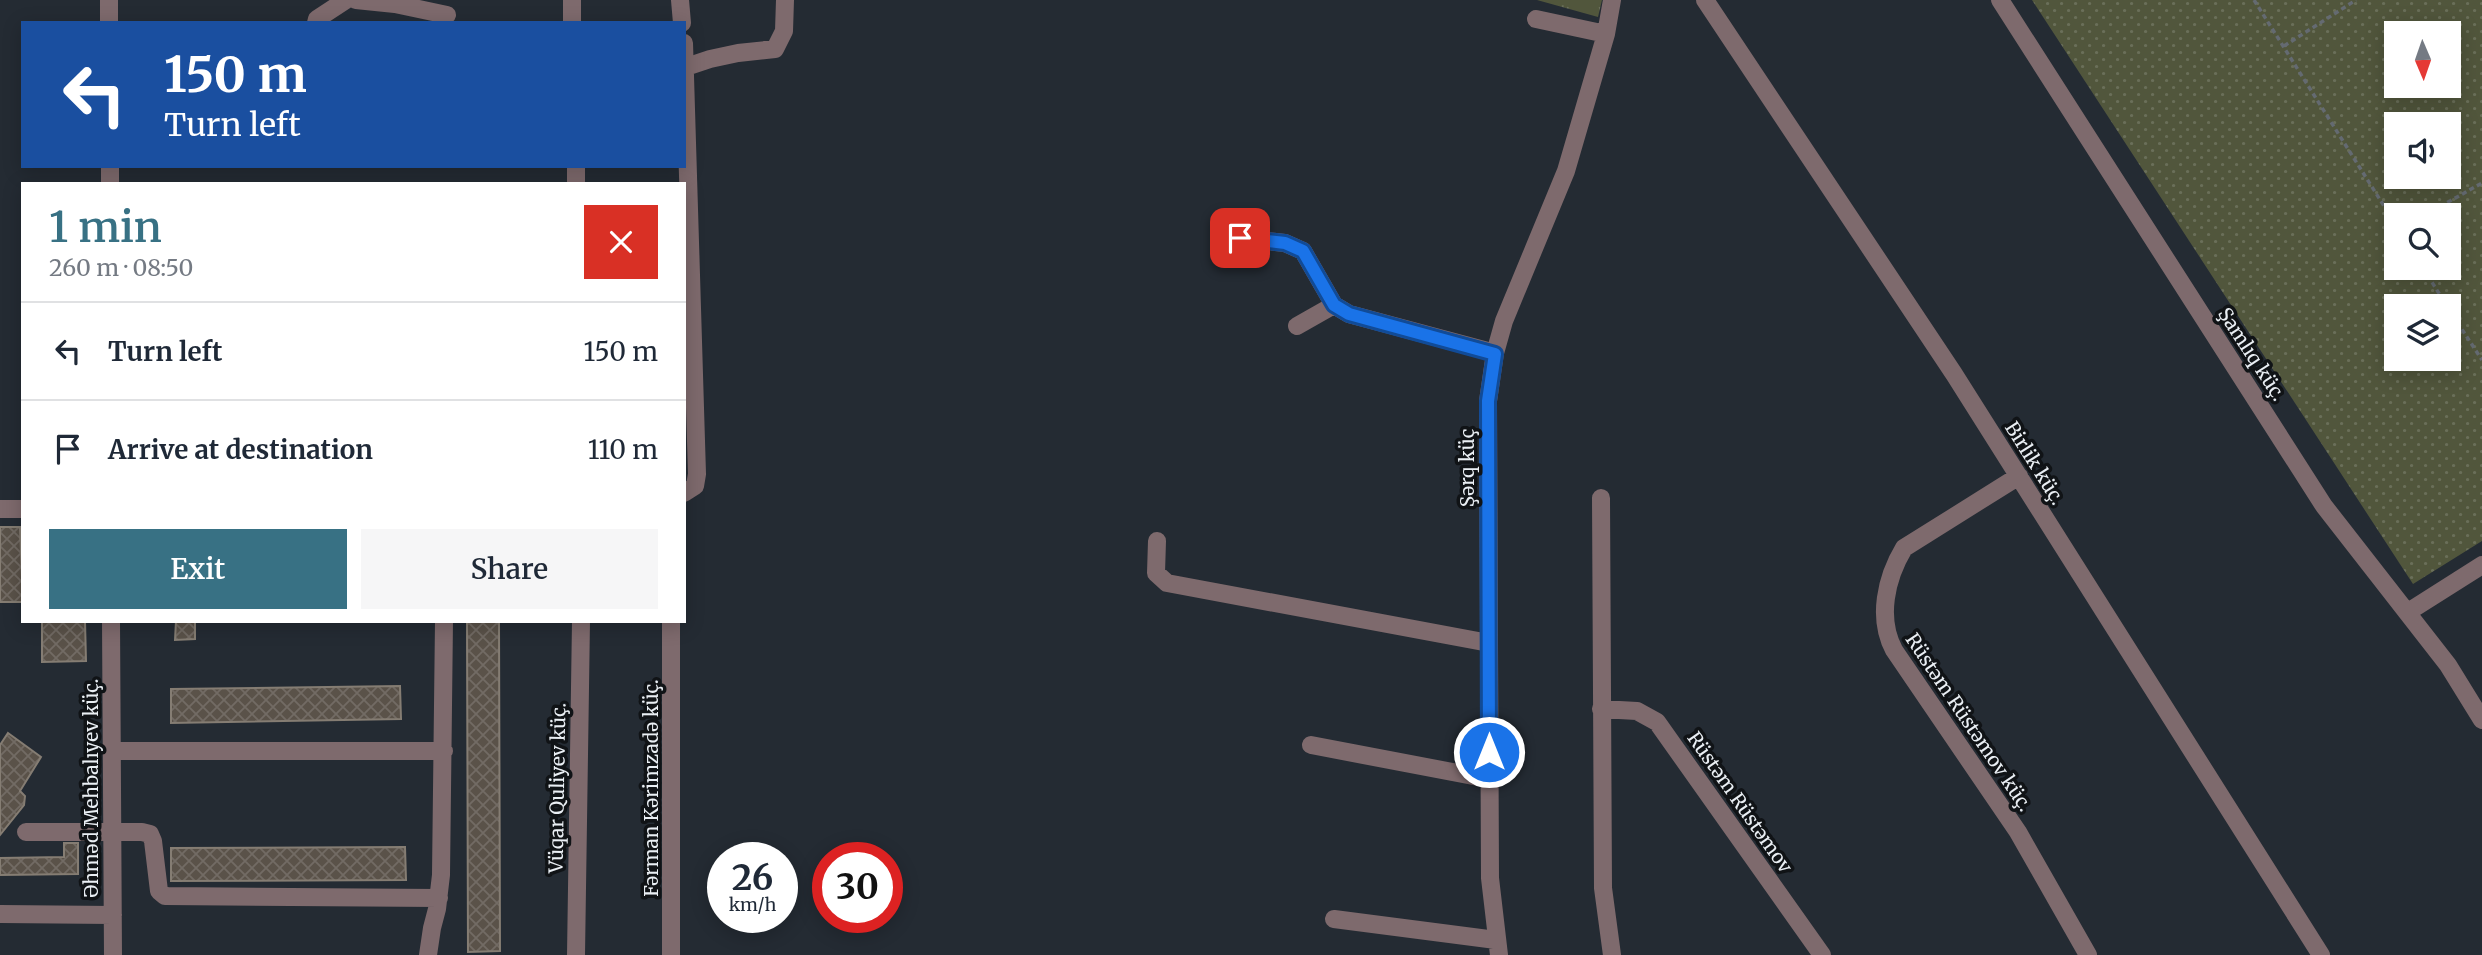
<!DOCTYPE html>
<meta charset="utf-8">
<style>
:root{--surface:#fff;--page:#f6f6f7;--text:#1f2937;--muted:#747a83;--line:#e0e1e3;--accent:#387184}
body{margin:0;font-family:Merriweather,serif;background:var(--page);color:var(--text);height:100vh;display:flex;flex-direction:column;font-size:26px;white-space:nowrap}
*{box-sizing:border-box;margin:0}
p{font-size:23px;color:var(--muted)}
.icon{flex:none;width:38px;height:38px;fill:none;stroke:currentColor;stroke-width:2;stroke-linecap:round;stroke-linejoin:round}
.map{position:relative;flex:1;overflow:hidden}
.side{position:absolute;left:21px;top:182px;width:665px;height:441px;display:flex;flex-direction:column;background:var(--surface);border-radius:0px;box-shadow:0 4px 18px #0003}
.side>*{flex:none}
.guide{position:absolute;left:21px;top:21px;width:665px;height:147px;border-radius:0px;box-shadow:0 4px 18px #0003;background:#1a4fa0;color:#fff;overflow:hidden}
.needle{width:46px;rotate:178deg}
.tools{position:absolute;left:2384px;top:21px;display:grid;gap:14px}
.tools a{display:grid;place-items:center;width:77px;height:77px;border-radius:0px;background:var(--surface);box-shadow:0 4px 18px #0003;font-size:35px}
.speed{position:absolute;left:707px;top:842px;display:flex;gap:14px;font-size:35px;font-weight:700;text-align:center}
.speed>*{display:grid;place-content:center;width:91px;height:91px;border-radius:50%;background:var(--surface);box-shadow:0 4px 18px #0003;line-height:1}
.speed small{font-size:18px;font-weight:400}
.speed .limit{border:10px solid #d22;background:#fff;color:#111}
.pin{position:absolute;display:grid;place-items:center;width:60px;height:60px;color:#fff;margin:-30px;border-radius:14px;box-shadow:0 4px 10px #0006}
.me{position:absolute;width:77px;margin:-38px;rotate:0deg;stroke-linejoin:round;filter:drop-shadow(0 0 5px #0008)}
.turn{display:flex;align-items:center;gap:24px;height:147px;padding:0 28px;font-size:32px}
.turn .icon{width:91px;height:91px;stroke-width:2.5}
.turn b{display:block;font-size:49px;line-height:60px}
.round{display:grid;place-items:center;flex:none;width:74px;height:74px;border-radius:0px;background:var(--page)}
.headline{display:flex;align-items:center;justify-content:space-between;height:119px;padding:0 28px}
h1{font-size:42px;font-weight:600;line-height:52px;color:var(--accent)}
.action{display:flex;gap:14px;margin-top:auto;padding:14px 28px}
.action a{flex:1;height:80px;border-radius:0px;background:var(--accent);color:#fff;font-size:28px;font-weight:600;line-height:80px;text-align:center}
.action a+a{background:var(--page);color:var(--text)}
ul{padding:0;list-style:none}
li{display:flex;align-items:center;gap:21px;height:98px;padding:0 28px;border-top:2px solid var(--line)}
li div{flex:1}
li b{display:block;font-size:26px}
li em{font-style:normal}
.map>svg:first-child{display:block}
.grass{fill:url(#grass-dots);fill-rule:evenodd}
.park{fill:url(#park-tufts)}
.building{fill:url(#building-cross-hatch);stroke:#857d73;stroke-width:2}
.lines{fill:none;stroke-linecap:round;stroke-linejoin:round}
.path{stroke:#646a71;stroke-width:3.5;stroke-dasharray:5 3.5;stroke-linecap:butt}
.minor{stroke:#7e6a6d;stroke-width:18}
.route-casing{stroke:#114b97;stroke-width:18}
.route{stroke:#1a73e8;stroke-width:12}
.labels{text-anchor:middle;stroke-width:7;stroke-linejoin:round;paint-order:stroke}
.street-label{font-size:19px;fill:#eaeff4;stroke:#101316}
</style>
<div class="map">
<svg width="2482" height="955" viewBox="0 0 2482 955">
<defs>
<pattern id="grass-dots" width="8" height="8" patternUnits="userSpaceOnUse" patternTransform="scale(1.75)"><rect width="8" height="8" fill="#51563c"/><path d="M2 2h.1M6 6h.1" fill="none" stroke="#6a6f59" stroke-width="1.8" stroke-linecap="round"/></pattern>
<pattern id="park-tufts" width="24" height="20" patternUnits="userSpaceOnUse" patternTransform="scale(1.75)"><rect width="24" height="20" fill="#51563c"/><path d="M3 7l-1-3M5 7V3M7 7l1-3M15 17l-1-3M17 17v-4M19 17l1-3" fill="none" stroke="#6a6f59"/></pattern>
<pattern id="building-cross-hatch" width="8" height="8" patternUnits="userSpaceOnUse" patternTransform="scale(1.75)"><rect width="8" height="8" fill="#5a5249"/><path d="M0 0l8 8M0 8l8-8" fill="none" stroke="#726b64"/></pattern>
</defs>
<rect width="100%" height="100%" fill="#242b33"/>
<path class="grass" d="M2032 0H2482V541L2413 584ZM2396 33H2448V86H2396ZM2396 124H2448V177H2396ZM2396 215H2448V268H2396ZM2396 306H2448V359H2396Z"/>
<path class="park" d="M1537 0H1602L1598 17Z"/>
<path class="building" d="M0 527H20L23 602H0Z
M42 621H85L86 661 42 662Z
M176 621H195V639L175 640Z
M467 621H499L500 951 468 952Z
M400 686 401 719 171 723V689Z
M8 733 41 757 20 791 25 796 24 805 0 835V745Z
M64 843H78V874L0 875V858L64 857Z
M405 847 406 880 171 881V848Z"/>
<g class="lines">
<path class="path" d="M2254 0 2396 225
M2284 46 2356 0
M2425 215 2482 183
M2423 268 2447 306
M2448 308 2482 360"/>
<path class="minor" d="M109 0V23
M356 0 395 4 447 15
M572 0V23
M680 0 682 23
M1705 0 1954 374 2321 955
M2000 0 2324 506 2448 665 2482 720
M1536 19 1606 34
M316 23 317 19 346 0
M684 43 697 474 695 486 684 493
M686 67 710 59 738 53 775 49 784 31 785 0
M110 166V184
M576 166V184
M1240 238 1285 243 1303 251 1334 305 1349 314 1495 353
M1297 326 1334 305
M2019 476 1904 548C1886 578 1877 618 1894 650L2018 832 2088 955
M1601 498 1603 888 1612 955
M0 509H23
M1157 541 1156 573 1167 583 1489 643
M2408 612 2482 565
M111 621 113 955
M671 621V955
M1601 709 1637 711 1657 722 1822 955
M1311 745 1489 779
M112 751H444
M26 832H142L150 834 153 841 159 891 165 896 439 898
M0 914 113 915
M1334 919 1496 940
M428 955 432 928 437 909 441 875 444 621
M576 955 581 621
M1499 955 1490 878 1488 401 1495 353 1504 321 1566 171 1606 34 1612 0"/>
</g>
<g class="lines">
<defs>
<path id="route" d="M1240 238 1285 243 1303 251 1334 305 1349 314 1495 354 1488 401 1489 752"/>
</defs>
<use href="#route" class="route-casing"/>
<use href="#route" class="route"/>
</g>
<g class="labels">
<g class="street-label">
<text transform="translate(2252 354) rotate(57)" y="7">Şamlıq küç.</text>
<text transform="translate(2035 463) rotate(58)" y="7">Birlik küç.</text>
<text transform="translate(1467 468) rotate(-90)" y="7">Şərq küç</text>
<text transform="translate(1969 722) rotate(56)" y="7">Rüstəm Rüstəmov küç.</text>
<text transform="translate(91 788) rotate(-90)" y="7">Əhməd Mehbalıyev küç.</text>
<text transform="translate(557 788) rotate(-89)" y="7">Vüqar Quliyev küç.</text>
<text transform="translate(651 788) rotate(-90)" y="7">Fərman Kərimzadə küç.</text>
<text transform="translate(1740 802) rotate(55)" y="7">Rüstəm Rüstəmov</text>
</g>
</g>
</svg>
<div class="tools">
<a><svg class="needle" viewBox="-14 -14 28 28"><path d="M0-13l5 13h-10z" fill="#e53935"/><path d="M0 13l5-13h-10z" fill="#747a83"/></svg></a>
<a><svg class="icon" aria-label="sound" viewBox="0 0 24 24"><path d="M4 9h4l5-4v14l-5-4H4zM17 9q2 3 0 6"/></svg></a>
<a><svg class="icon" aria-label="search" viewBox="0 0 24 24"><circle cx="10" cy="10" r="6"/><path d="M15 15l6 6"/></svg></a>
<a><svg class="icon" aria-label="layers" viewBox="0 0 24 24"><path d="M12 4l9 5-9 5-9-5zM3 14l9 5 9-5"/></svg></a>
</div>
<div class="speed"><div>26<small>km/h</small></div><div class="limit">30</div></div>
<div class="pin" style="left:1240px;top:238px;background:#d93025"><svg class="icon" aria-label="arrive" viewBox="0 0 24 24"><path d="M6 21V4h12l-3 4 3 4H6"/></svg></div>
<svg class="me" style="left:1489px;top:752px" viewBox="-20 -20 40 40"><circle r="17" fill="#1a73e8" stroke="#fff" stroke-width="3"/><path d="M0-11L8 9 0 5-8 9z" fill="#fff"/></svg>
<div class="guide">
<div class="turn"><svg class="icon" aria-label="left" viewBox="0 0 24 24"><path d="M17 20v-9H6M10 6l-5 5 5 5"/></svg><div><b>150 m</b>Turn left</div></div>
</div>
<section class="side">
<div class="headline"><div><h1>1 min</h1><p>260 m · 08:50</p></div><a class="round" style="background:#d93025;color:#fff"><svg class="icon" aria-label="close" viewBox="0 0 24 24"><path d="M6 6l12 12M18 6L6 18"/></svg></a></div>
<ul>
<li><svg class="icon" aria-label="left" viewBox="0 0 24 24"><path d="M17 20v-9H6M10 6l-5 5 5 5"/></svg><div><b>Turn left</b></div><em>150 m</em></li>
<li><svg class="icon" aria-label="arrive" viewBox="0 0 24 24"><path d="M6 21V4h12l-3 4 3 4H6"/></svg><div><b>Arrive at destination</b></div><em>110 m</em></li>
</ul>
<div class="action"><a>Exit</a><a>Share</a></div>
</section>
</div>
